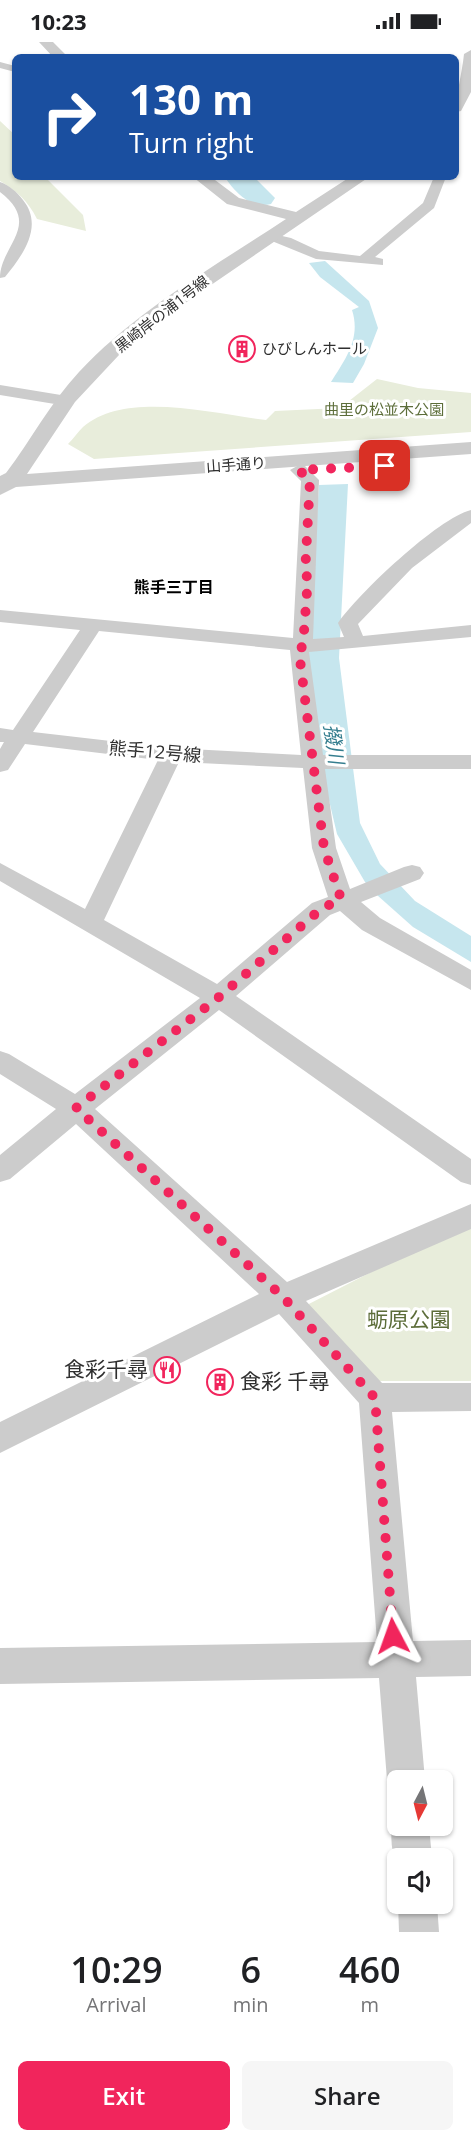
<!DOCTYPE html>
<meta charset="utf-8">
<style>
:root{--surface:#fff;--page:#f6f6f6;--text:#202124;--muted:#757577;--accent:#f1255c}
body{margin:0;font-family:"Open Sans","Noto Sans JP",sans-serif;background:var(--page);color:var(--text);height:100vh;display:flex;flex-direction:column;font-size:22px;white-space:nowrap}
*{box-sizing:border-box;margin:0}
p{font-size:20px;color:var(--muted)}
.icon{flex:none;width:33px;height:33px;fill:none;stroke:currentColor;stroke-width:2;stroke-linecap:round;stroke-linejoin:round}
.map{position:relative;height:1890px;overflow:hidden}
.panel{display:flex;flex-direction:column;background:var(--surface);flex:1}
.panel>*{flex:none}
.banner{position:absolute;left:12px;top:12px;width:447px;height:126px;border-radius:9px;box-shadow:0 2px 4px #0004;background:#1a4fa0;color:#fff;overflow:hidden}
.needle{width:39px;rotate:187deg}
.tools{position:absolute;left:387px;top:1728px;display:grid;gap:12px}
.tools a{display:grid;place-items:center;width:66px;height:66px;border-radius:9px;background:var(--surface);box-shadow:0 2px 4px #0004;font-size:30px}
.pin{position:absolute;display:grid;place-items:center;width:51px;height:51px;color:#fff;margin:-26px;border-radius:12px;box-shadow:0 3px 9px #0006}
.me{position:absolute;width:66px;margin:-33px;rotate:356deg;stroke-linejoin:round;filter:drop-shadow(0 0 4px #0008)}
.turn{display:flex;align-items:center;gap:21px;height:126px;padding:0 18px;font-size:27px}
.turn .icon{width:78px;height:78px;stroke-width:2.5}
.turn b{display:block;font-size:42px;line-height:51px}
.eta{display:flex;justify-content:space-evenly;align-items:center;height:102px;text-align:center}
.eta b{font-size:36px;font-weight:600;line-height:42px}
.cta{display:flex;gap:12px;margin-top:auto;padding:12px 18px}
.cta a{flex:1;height:69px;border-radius:9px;background:var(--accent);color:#fff;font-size:24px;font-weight:600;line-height:69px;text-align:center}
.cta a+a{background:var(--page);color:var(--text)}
.status{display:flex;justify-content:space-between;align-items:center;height:42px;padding:0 30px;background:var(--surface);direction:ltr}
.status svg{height:16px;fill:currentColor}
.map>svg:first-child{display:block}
.green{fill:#e8eddb}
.water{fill:#c6e6ee}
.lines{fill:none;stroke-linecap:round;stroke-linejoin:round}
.river{fill:#c6e6ee;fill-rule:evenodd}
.minor{fill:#ccc;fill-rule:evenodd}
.tertiary{fill:#ccc;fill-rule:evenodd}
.route{stroke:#f1255c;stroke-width:10;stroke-dasharray:0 18}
.labels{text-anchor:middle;stroke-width:6;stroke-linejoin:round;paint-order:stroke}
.far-street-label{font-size:15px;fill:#2f2f2f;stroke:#fff}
.far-poi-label{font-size:15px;fill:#2f2f2f;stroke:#fff;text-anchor:start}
.far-park-label{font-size:15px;fill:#5c6d39;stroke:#fff}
.far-neighbourhood-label{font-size:16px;font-weight:bold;fill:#000;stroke:#fff}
.street-label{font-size:18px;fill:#2f2f2f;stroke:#fff}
.water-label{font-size:20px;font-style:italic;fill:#357e8f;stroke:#fff}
.near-park-label{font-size:21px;fill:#5c6d39;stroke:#fff}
.near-poi-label{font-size:21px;fill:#2f2f2f;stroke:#fff;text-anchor:end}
</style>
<div class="status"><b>10:23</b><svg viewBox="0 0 49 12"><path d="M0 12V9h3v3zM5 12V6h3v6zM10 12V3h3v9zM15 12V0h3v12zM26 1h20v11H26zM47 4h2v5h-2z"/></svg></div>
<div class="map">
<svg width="471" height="1890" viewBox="0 0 471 1890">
<rect width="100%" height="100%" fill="#fff"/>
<path class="green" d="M0 79 15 93V135H45L83 173 86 189 37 177C28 159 17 149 0 139Z
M377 337 418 346 471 351V390L94 417 68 402C73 397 78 390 83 385 126 348 214 372 266 378L275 369 340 366Z
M471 1179V1339H378L301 1266Z"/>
<path class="water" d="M325 219 369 259 378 286 364 322 353 341 331 340C346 316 361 296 352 268L359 265 320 235 309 221Z
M348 442 339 616 360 781 380 822 415 859 471 894V920L413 885 377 853 365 840 337 792 324 737 308 616 319 443Z"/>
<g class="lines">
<path class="river" d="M225 135H254L275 156 271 162C251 167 235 151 225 135Z"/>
<path class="minor" d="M0 20 15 24V30L0 26Z
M434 135H446L434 166 375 215 383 217V223L316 217 262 195 269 191 291 196 319 209 360 214 423 161Z
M0 140C9 143 17 150 23 158 44 184 23 213 5 235L0 236C0 203 43 183 0 150Z
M0 343 67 354 75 359 67 364 0 353Z
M299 423 305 424 319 438 313 597 344 595 338 581C358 552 438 476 471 468V481L412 526 358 582 363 594 471 583V595L309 610 323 713H471V727H325L336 806 350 847 404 825 412 823 420 825 424 831 420 837 361 860 380 876 471 928V948L362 888 340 869 330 873 236 954 471 1117V1143L461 1140 219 968 95 1067 287 1240 471 1162V1187L306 1259 382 1341H471V1369L392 1370 413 1599 471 1598V1634L416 1635 425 1738H398V1754L393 1751 387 1738 379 1636 0 1642V1606L377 1600 359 1361 279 1272 0 1411V1380L259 1252 76 1082 10 1137 0 1140V1113L56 1067 0 1032V1009L9 1012 75 1052 200 956 0 839V821L85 867 158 718 25 702 8 728 0 730V707L4 700H0V686L13 688 80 588 0 580V568L293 596 301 439 290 428ZM99 589 290 608 301 713 171 706 33 690ZM179 720 303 726 312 806 328 855 312 861 217 942 104 878Z
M396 1770 398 1784H429L432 1816H398V1826C390 1808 389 1788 396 1770Z
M398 1861 437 1862 439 1890H399Z"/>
<path class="tertiary" d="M39 0H53L68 15H53Z
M471 8V50L461 69 456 70C456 51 462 32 464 12Z
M193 135H211L239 156 296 170 350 135H369L192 256 119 313 75 360 27 432 471 400V412L16 445 0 453V434L6 431C31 398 50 361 79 330 137 268 215 224 286 177L227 162Z"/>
</g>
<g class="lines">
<path class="route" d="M385 424 299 428 310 438 305 532 308 536 303 603 299 610 324 806 341 857 321 867 219 955 76 1066 283 1255 375 1356 393 1594"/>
</g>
<defs>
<symbol id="building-ring" viewBox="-11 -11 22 22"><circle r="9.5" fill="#fff" stroke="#f1255c" stroke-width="1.5"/><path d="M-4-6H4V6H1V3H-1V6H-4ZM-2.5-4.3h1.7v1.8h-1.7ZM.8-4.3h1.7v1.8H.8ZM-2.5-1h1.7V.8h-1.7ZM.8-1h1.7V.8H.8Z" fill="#f1255c"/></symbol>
<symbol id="restaurant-ring" viewBox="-11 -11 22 22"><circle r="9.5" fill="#fff" stroke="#f1255c" stroke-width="1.5"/><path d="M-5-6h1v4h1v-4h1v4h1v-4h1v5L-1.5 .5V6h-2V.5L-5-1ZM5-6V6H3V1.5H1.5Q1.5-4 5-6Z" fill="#f1255c"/></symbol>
</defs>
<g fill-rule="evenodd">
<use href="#building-ring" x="227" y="292" width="30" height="30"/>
<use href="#restaurant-ring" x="152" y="1313" width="30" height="30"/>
<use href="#building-ring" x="205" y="1325" width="30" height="30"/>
</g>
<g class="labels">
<g class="far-street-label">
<text transform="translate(162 272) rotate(-38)" y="5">黒崎岸の浦1号線</text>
<text transform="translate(236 423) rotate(-4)" y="5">山手通り</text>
</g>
<g class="far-poi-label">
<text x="262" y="312">ひびしんホール</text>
</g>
<g class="far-park-label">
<text x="384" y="373">曲里の松並木公園</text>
</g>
<g class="far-neighbourhood-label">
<text x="174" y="551">熊手三丁目</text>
</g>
<g class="street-label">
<text transform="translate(155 710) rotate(5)" y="6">熊手12号線</text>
</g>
<g class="water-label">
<text transform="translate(334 702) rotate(82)" y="7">撥川</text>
</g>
<g class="near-park-label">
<text x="409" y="1285">蛎原公園</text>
</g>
<g class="near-poi-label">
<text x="148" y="1335">食彩千尋</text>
<text x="240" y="1347" text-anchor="start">食彩 千尋</text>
</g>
</g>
</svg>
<div class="tools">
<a><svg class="needle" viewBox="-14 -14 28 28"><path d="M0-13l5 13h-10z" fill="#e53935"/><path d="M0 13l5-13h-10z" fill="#757577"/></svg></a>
<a><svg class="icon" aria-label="sound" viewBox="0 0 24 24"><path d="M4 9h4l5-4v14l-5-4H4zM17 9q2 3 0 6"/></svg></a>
</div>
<div class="pin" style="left:385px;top:424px;background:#d93025"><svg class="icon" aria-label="arrive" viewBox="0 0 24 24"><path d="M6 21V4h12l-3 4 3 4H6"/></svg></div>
<svg class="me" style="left:393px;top:1594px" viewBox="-20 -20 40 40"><path d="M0-17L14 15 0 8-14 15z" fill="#f1255c" stroke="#fff" stroke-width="4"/></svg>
<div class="banner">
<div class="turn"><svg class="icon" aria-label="right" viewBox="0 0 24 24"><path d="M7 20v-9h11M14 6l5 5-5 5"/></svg><div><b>130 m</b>Turn right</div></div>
</div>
</div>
<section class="panel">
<div class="eta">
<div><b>10:29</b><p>Arrival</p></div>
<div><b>6</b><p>min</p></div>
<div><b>460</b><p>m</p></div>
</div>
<div class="cta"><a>Exit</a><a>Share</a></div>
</section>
